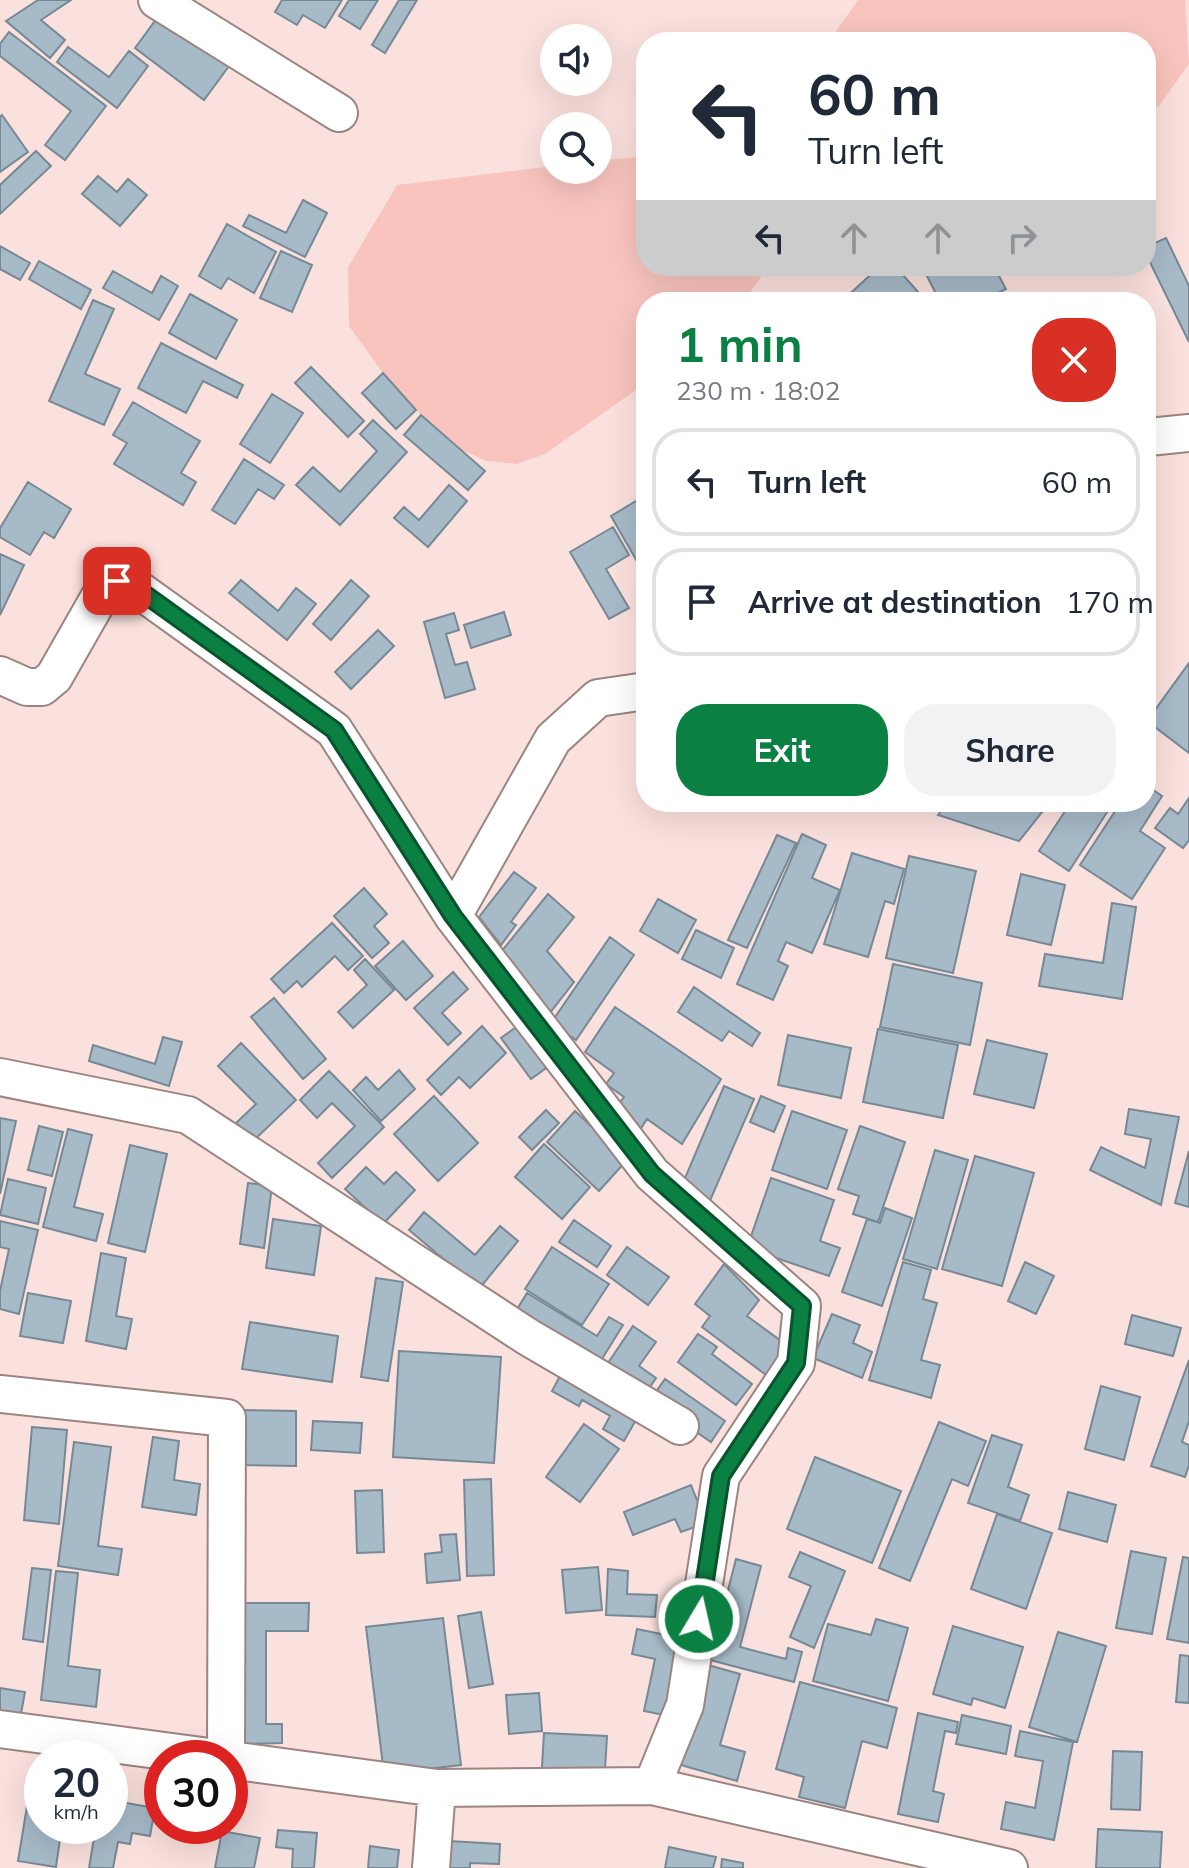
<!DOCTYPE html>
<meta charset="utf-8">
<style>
:root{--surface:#fff;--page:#f2f2f3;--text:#1f2937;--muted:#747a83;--line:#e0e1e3;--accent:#0b8043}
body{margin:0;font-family:Mulish,sans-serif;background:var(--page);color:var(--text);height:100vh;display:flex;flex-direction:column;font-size:30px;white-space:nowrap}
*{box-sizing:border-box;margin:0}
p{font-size:26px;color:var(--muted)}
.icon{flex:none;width:44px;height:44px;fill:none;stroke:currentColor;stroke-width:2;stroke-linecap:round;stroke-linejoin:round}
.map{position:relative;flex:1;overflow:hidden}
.panel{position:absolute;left:636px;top:292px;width:520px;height:520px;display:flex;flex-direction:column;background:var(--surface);border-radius:32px;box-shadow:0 8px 32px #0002}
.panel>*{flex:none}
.guide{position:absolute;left:636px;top:32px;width:520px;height:244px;border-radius:32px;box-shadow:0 8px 32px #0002;background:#fff;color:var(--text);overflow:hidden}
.tools{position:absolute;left:540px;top:24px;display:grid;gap:16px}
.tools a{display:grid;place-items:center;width:72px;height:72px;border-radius:50%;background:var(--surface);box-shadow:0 8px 32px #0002;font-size:40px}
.speed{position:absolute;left:24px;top:1740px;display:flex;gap:16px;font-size:40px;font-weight:700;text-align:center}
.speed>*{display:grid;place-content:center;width:104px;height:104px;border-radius:50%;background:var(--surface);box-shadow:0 8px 32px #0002;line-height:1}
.speed small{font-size:20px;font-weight:400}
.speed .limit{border:12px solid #d22;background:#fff;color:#111}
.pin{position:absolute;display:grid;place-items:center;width:68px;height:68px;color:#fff;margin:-34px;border-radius:16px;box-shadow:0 4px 12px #0006}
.me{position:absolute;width:88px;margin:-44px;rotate:9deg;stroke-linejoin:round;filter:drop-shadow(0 0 6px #0008)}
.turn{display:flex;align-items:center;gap:28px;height:168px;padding:0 40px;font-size:36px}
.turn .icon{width:104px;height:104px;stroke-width:2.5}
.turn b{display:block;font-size:56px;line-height:68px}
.lanes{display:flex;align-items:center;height:76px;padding:0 40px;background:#0003;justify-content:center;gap:40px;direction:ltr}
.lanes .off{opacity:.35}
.round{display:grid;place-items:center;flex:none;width:84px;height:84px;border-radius:32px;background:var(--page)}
.head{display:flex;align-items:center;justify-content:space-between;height:136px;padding:0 40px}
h1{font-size:48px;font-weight:700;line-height:60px;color:var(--accent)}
.button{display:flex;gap:16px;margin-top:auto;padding:16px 40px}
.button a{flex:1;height:92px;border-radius:32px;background:var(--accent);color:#fff;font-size:32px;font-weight:700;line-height:92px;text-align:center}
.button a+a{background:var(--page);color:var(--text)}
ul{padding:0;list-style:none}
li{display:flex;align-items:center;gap:24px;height:108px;margin:0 16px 12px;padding:0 24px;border:4px solid var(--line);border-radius:32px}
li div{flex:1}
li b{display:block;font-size:30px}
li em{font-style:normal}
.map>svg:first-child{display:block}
.green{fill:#f9c4be}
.building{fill:#a7bac8;stroke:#768995;stroke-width:2}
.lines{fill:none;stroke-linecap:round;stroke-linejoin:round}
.street-casing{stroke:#9b8481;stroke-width:40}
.street{stroke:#fff;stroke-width:36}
.route-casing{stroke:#07532c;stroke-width:20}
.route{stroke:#0b8043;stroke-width:14}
</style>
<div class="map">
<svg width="1189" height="1868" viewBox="0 0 1189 1868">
<rect width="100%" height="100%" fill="#fbe1de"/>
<path class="green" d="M858 0H1185L1189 64 1159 106 1146 109V42H834V34Z
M646 156V266H759L761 277 743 302H646V383L545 454 517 464 487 461 459 449 421 415 383 373 349 326 348 267 397 185 554 166V170H598V161Z"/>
<path class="building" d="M38 0H71L41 20 65 40 50 58 6 21Z
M282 0H342L325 28 303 15 297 25 275 12Z
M349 0H378L360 29 339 16Z
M399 0H417L385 53 372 45Z
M163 10 232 62 204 100 135 48Z
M9 32 106 106 65 160 45 145 71 111 0 56V44Z
M68 47 109 77 129 51 148 66 117 108 57 62Z
M2 115 28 152 0 172V117Z
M36 151 51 166 0 214V185Z
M98 176 117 192 128 179 147 195 120 226 82 194Z
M303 200 327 213 305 257 243 226 249 215 286 233Z
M227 224 276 252 254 293 228 278 221 289 199 276Z
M1166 238 1189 286V342L1146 254V247Z
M0 246 30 263 20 280 0 269Z
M281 251 312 265 292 312 260 298Z
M39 261 91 290 81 309 29 279Z
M880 266H895L927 302H841Z
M922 266H1009L1011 270 999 276 1006 289 980 302H940Z
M113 271 152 293 161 276 178 286 159 320 103 288Z
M190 294 237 320 216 359 169 333Z
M93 300 114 309 85 374 120 389 104 425 49 401Z
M161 343 243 385 237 398 203 381 186 413 138 388Z
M311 367 364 421 348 437 295 383Z
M383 373 416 410 396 429 362 393Z
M272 394 303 413 270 463 240 444Z
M133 402 200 441 181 473 196 482 183 505 114 464 127 443 113 435Z
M421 415 485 471 468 490 404 435Z
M373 420 407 452 340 525 296 485 313 467 340 492 377 451 360 434Z
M244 459 284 485 274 499 258 489 235 524 212 510Z
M28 482 71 509 54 538 44 532 30 555 0 537V528Z
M449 485 467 501 428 547 394 518 404 507 419 520Z
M646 495V577L611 516Z
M613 527 629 555 606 569 629 608 609 619 570 552Z
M0 554 24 565 0 615Z
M241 580 278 611 296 588 316 604 287 640 229 593Z
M351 580 369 596 331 640 313 624Z
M504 612 511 635 471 648 464 625Z
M454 613 459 630 446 634 455 665 467 662 475 689 445 698 424 622Z
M378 630 394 646 351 689 335 672Z
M1189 663V753L1147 721Z
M1146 785 1162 796 1140 831 1165 848 1132 899 1080 865 1121 802H1146Z
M1189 798V840L1183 848 1155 828 1170 808 1178 814Z
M948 802H1050L1019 841 938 815Z
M1071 802 1113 803 1069 871 1039 851Z
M802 834 826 845 812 878 840 890 812 953 786 942 778 961 788 966 773 1000 737 984Z
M777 835 796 843 747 948 728 940Z
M852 853 904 869 894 904 885 901 868 957 824 944Z
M909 856 976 871 953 973 886 958Z
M514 872 536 888 511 922 516 925 501 945 479 917Z
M1021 874 1065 885 1051 945 1007 935Z
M364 888 387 914 374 926 389 943 372 958 334 916Z
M548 894 574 917 547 951 574 982 549 1014 501 952Z
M658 899 696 920 678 953 640 931Z
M1112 903 1136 907 1122 999 1039 986 1045 954 1103 963Z
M332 923 363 956 348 970 335 956 302 987 297 981 284 993 271 979Z
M696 930 734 948 721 978 682 959Z
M610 937 634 955 576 1040 551 1023Z
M403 941 433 976 406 1000 375 966Z
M365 959 394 990 353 1028 338 1012 367 985 354 970Z
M893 964 982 983 970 1045 880 1027Z
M453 972 468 989 442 1013 461 1033 448 1045 414 1008Z
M694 987 760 1033 752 1046 729 1031 722 1041 678 1012Z
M274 998 326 1059 303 1079 251 1017Z
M615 1007 721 1079 682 1144 647 1119 640 1130 614 1111 624 1097 606 1084 614 1073 585 1052Z
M519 1025 549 1066 531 1079 501 1038Z
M482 1026 506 1053 470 1088 459 1077 441 1095 427 1080Z
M878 1029 958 1045 943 1118 863 1102Z
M788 1035 851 1048 841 1098 778 1085Z
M163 1037 182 1042 169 1086 89 1061 93 1045 155 1064Z
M987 1040 1047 1054 1034 1108 974 1094Z
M241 1043 296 1100 253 1141 236 1123 256 1104 218 1066Z
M399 1070 415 1089 381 1121 353 1090 366 1077 378 1090Z
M329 1071 384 1127 332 1178 318 1163 355 1126 332 1103 317 1118 300 1100Z
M724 1086 754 1099 709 1203 680 1190Z
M434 1096 478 1143 438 1181 394 1134Z
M761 1096 785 1106 774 1132 750 1122Z
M1129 1109 1179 1117 1161 1205 1090 1170 1101 1147 1145 1168 1151 1139 1125 1134Z
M546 1110 559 1123 532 1150 519 1137Z
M575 1111 627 1160 599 1191 547 1142Z
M792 1111 847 1130 827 1189 772 1170Z
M0 1118 16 1121 0 1194Z
M39 1126 63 1132 52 1176 28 1170Z
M860 1126 905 1142 878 1222 853 1214 859 1196 838 1189Z
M68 1129 92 1135 74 1207 103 1214 96 1241 43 1227Z
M544 1144 590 1187 562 1219 515 1177Z
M130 1145 167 1154 145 1252 108 1243Z
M935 1150 968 1160 937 1269 903 1259Z
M1189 1151V1207L1175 1203Z
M975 1156 1034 1173 1002 1286 942 1269Z
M366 1167 384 1184 396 1172 415 1190 383 1224 345 1189Z
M771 1178 834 1200 820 1241 840 1248 829 1276 747 1248Z
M8 1179 46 1188 38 1224 0 1215Z
M248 1183 272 1186 264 1248 240 1244Z
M885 1208 912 1218 882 1306 842 1292 867 1219 880 1223Z
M424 1212 475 1255 500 1226 518 1241 479 1289 409 1230Z
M273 1219 321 1226 314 1275 266 1268Z
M574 1220 611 1246 597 1267 559 1242Z
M0 1221 38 1230 19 1314 0 1309V1291L9 1249 0 1247Z
M552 1247 609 1284 582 1325 525 1289Z
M627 1247 669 1277 648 1305 607 1275Z
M101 1253 126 1258 116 1316 132 1319 126 1349 86 1341Z
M903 1262 931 1270 923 1299 937 1303 921 1360 940 1365 931 1398 869 1380Z
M1025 1262 1054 1276 1036 1314 1008 1301Z
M724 1264 759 1300 747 1316 788 1346 766 1375 702 1327 710 1316 695 1304Z
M376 1278 403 1282 388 1381 361 1377Z
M28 1293 71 1301 63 1343 20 1336Z
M527 1293 597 1336 609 1317 623 1325 597 1367 513 1316Z
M832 1314 860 1325 853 1343 872 1352 862 1378 813 1358Z
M1132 1315 1181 1328 1173 1356 1125 1344Z
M250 1322 338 1336 332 1382 242 1369Z
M633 1326 656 1342 639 1366 656 1378 646 1393 606 1366Z
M698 1334 717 1347 712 1354 752 1384 736 1405 678 1362Z
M399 1351 501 1357 494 1463 393 1457Z
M1189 1360V1421L1182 1442 1189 1445V1465L1185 1477 1151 1466Z
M563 1370 640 1413 624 1441 603 1429 610 1416 582 1400 579 1406 552 1391Z
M665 1379 725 1421 711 1442 650 1400Z
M1101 1386 1140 1397 1124 1460 1085 1449Z
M240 1410 296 1411V1466L239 1465Z
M313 1421 362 1423 360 1453 311 1450Z
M939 1422 986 1441 968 1486 952 1479 910 1581 879 1568Z
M584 1424 619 1449 580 1502 546 1477Z
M32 1427 67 1430 59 1524 24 1520Z
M992 1435 1022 1445 1008 1487 1029 1495 1020 1521 968 1503Z
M153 1437 179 1441 174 1480 200 1484 196 1515 142 1507Z
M74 1442 111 1447 98 1546 122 1549 118 1575 58 1566Z
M815 1457 901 1491 872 1563 787 1529Z
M491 1479 494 1575 467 1576 464 1480Z
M691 1485 706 1523 681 1532 675 1519 633 1535 624 1512Z
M382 1490 384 1552 357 1553 355 1491Z
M1068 1492 1116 1505 1107 1542 1059 1529Z
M997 1514 1052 1533 1026 1609 971 1589Z
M456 1534 460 1580 427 1583 425 1554 442 1552 440 1535Z
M1131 1551 1166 1558 1152 1634 1116 1628Z
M800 1552 845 1571 814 1648 790 1637 811 1586 789 1577Z
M1183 1557 1189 1558V1643L1167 1639Z
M736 1559 761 1566 740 1647 786 1659 788 1648 802 1652 794 1682 710 1660Z
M598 1567 602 1610 566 1613 562 1570Z
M32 1568 51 1570 43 1642 23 1639Z
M608 1569 628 1571 627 1594 657 1595 655 1617 606 1615Z
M56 1571 78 1573 68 1666 100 1670 96 1707 41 1700Z
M241 1603H309L308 1631H266V1724H282V1743L241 1744Z
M481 1612 493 1684 469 1688 458 1616Z
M443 1618 461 1765 384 1774 366 1627Z
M876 1619 908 1628 888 1701 813 1681 828 1624 871 1635Z
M953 1626 1023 1647 1005 1708 973 1698 971 1705 933 1694Z
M637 1629 685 1639 669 1716 644 1711 655 1659 632 1654Z
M1058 1632 1106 1646 1077 1742 1029 1727Z
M1180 1655 1189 1656V1703L1176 1702Z
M708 1665 740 1674 720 1745 745 1752 737 1781 681 1765Z
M800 1682 897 1708 887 1748 862 1741 845 1808 799 1797 804 1777 776 1769Z
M0 1688 25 1692 20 1719 0 1715Z
M539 1693 542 1731 509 1734 506 1695Z
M918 1713 958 1722 956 1733 945 1731 933 1791 944 1794 938 1822 898 1814Z
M962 1715 1011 1726 1006 1754 956 1744Z
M1020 1731 1073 1742 1054 1840 1001 1829 1006 1802 1035 1808 1043 1761 1015 1756Z
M544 1733 607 1736 604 1787 541 1783Z
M1113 1751 1142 1752 1140 1810 1111 1809Z
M30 1788 42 1790V1826H62L56 1867 18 1861Z
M110 1800 155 1808 150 1836 132 1833 130 1844 118 1842 113 1868H89L96 1826H110Z
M1098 1829 1162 1832 1160 1868H1096Z
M278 1830 317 1833 314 1868H292L293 1849 276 1847Z
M222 1831 260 1838 254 1868H215Z
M449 1841 500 1844 499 1864 470 1863V1868H448Z
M370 1846 399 1850 397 1868H368Z
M669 1847 716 1857 713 1868H665Z
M722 1859 743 1863V1868H721Z"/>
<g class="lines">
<defs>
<path id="street" d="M157 0 339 113
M1146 433 1149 437 1189 433
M0 675 27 687H42L54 677 103 591 117 581 132 585 334 730 453 916 652 1174 802 1306 796 1363 721 1476 685 1705 652 1786
M453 916 553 739 598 698 646 691
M0 1077 188 1115 528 1337 680 1426
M0 1394 227 1418 226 1758
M0 1729 217 1758
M230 1760 437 1788 652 1786 1009 1868
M431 1868 437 1788"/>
</defs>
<use href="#street" class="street-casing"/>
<use href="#street" class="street"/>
</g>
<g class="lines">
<defs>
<path id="route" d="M117 581 132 585 334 730 453 916 652 1174 802 1306 796 1363 721 1476 699 1619"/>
</defs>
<use href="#route" class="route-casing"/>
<use href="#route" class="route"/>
</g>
</svg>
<div class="tools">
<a><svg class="icon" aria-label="sound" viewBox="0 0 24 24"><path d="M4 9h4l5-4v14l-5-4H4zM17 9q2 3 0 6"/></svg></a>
<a><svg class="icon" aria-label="search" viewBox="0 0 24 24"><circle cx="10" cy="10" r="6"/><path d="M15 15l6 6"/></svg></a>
</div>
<div class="speed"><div>20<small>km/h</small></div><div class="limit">30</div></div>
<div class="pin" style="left:117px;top:581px;background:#d93025"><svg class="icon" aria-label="arrive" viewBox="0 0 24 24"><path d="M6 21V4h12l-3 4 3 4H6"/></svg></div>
<svg class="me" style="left:699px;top:1619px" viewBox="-20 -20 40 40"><circle r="17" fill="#0b8043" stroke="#fff" stroke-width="3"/><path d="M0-11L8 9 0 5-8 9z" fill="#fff"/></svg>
<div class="guide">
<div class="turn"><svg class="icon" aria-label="left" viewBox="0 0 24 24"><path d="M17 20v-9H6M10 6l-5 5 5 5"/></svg><div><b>60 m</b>Turn left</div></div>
<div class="lanes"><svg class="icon" aria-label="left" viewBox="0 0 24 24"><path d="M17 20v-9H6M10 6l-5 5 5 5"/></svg><svg class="icon off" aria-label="ahead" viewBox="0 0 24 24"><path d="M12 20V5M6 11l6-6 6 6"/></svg><svg class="icon off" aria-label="ahead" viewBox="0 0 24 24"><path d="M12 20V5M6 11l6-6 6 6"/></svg><svg class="icon off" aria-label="right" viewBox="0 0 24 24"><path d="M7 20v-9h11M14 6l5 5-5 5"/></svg></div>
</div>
<section class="panel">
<div class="head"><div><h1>1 min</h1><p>230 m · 18:02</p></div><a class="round" style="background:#d93025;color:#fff"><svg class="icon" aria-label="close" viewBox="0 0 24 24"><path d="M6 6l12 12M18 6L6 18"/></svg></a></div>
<ul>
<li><svg class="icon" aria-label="left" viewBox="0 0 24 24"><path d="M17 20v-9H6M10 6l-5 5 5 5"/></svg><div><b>Turn left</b></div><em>60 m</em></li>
<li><svg class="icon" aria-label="arrive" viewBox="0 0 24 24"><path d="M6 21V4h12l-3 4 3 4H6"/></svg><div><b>Arrive at destination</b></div><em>170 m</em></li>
</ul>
<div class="button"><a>Exit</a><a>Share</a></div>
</section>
</div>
